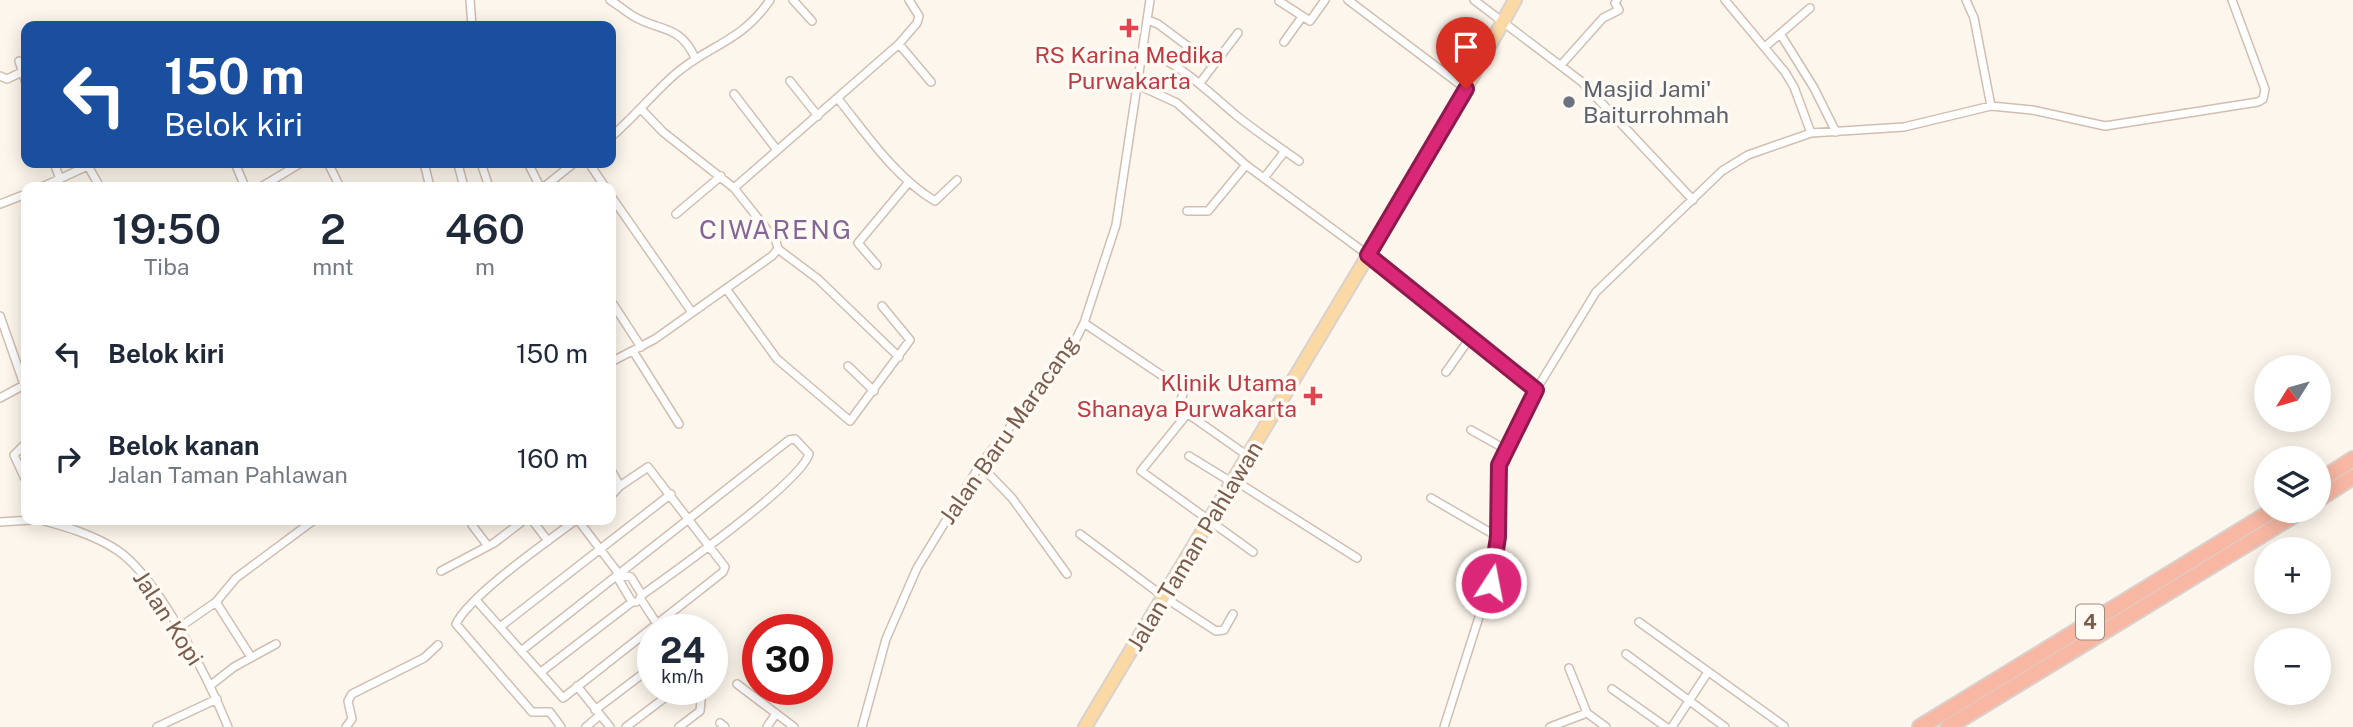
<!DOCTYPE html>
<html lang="id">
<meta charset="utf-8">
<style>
:root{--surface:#fff;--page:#f2f2f3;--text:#1f2937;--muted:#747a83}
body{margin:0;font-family:"Public Sans",sans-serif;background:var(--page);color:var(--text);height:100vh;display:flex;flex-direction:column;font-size:26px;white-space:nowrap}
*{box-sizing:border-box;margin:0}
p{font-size:23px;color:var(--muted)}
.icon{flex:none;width:38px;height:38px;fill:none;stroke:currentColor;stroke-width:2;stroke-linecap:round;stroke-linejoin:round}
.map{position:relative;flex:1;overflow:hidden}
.details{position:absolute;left:21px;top:182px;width:595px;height:343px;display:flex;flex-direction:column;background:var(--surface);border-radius:14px;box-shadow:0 4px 18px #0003}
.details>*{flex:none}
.banner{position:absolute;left:21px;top:21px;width:595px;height:147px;border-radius:14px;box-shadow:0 4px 18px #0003;background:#1a4fa0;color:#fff;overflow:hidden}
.needle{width:46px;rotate:233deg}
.controls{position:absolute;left:2254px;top:355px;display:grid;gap:14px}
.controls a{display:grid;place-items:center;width:77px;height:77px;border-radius:50%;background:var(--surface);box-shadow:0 4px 18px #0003;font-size:35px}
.speed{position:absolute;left:637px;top:614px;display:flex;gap:14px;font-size:35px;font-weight:700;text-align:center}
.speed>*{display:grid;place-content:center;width:91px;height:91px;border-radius:50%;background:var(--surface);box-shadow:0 4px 18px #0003;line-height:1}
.speed small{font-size:18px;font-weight:400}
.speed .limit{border:10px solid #d22;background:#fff;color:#111}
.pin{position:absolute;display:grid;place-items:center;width:60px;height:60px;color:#fff;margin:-72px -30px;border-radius:50% 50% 50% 0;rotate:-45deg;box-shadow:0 0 7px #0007}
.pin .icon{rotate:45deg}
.me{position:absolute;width:77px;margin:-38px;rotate:11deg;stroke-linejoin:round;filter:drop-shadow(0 0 5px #0008)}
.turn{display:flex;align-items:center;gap:24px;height:147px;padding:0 28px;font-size:32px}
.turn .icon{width:91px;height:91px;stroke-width:2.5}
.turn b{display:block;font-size:49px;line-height:60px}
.eta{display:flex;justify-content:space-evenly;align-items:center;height:119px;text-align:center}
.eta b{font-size:42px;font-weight:600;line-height:49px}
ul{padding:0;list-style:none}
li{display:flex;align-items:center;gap:21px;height:105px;padding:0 28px}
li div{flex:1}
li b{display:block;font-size:26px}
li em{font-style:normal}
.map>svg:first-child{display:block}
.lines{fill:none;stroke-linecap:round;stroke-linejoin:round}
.minor-casing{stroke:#d1beb0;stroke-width:10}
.primary-casing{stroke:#dad1cd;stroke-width:16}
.motorway-casing{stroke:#dad1cd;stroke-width:18}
.minor{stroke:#fff;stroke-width:7}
.primary{stroke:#fbd9a5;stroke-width:12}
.motorway{stroke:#f7b7a3;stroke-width:14}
.route-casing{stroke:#8e194d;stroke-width:18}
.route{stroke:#db2777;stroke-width:12}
.health-dot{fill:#e0444e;stroke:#fffaf3;stroke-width:2.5}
.worship-dot{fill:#6b7280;stroke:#fffaf3;stroke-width:2.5}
.labels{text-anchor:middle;stroke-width:7;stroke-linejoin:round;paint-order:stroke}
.shield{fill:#fffaf3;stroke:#a28b7f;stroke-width:2}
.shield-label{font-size:21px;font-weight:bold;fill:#7a5c4d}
.health-label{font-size:23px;fill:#be3a42;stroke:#fffaf3}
.worship-label{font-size:23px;fill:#5b616d;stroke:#fffaf3;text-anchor:start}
.street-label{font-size:23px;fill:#7a5c4d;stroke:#fffaf3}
.quarter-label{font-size:26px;letter-spacing:2px;fill:#846695;stroke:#fffaf3}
</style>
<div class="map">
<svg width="2353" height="727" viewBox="0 0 2353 727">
<rect width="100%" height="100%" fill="#fdf6ec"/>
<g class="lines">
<defs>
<path id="minor" d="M470 0 472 26
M610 0C618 5 625 11 633 16 660 32 680 24 695 58
M793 0 812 21
M1348 0 1466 89
M1474 0 1582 82 1693 200
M1725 0 1785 72 1794 87 1811 133
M1966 0 1974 18 1991 106
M1279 1 1310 21 1325 0
M1148 20 1158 24 1213 65
M1781 35 1814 88 1836 132
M1284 42 1302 17
M899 44 931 82
M1766 46 1810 8
M1143 50C1180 63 1207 91 1237 116 1257 132 1278 146 1299 161
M19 61 26 83
M1561 65 1603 18 1619 10 1615 3 1617 0
M0 76 7 79 22 72
M790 81 818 116
M1200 83 1238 33
M1138 85 1177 103 1246 165 1368 255 1536 390
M734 94 777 150
M839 100C867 135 896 178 935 201L957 180
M642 110 663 132 734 188
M611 137C633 118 651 96 673 76 707 45 740 44 770 0
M54 163 60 179
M235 163 245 187
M328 163 340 187
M424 163 430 187
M481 163 489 187
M528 163 540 187
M589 163 605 187
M88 166 100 187
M459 168 464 187
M1264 178 1285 151
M42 187 94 163
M261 187 301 163
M544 187 574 163
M611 196 691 311
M0 204 26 194
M1187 211H1208L1246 165
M676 214 721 176
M778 249 818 279 899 357
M877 265 858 243 909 182
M727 290 777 359 850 421 910 340 882 306
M613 304 641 347
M0 316 26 390
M1084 323 1182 389 1183 394 1178 407 1248 456
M633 351 679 424
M611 362 655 339 772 256 778 249 776 241 734 188 899 44 917 23 919 16 909 0
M848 366 874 391
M1446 372 1470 338
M0 398 24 385
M1187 414 1141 471 1253 552
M1471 430 1505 449
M26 443 14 455 26 481
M1189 456 1233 483
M980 465 1012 498 1067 574
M611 470 620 486
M1234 480 1357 558
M1431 498 1498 537
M41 520C67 527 94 535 117 550 158 577 209 680 228 727
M475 520 472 525 488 546
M532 520 548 541
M578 520 619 574 631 577 642 595 640 598 661 630
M0 522 32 520
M1080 534 1164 597 1216 631 1224 630 1233 614
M441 571 494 543 524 520
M623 576 619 580 632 602H636
M476 600 563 698 723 572 725 567 648 467 620 486 611 496
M216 602 251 657
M1639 622 1784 726
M500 627 671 494
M177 629 216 602 236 578 314 520
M521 651 789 440 795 439 809 454C801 482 673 573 642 595
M1626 654 1725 727
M1569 668 1587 713 1606 727
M541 672 632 602
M737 684 794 727
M211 685 234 667 276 644
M577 686 610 727
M1612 689 1666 727
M595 710 653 666
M720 723 725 727
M157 727 217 699
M346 727 352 719 348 701 352 694 424 658 438 645
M561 727 550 712H532L456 624C470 595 548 541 576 520
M586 727 600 715
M626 727 675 690
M679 727 700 711 702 690
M767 727 775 715
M862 727 886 639 917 568 980 465 1070 351 1084 323 1116 225 1150 0
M1444 727 1493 573 1498 537 1497 482 1505 449 1536 390 1596 292 1722 171 1748 155 1811 133 1904 127 1991 106 2032 110 2105 126 2258 102 2263 99 2265 89 2232 0
M1550 727 1587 713
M1672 727 1708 672"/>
<path id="primary" d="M1085 727 1426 159 1515 0"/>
<path id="motorway" d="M2319 481 2353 459
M2319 499 2353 477
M1920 727 2272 511
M1948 727 2301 511"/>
</defs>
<use href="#minor" class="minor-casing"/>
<use href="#primary" class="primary-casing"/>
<use href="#motorway" class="motorway-casing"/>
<use href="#minor" class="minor"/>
<use href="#primary" class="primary"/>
<use href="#motorway" class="motorway"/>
</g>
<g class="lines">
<defs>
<path id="route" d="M1466 89 1368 255 1536 390 1499 465 1498 537 1491 583"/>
</defs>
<use href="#route" class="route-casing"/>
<use href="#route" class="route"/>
</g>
<g class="health-dot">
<path d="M1125.5 17.5h7v7h7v7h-7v7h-7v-7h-7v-7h7z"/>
<path d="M1309.5 385.5h7v7h7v7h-7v7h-7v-7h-7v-7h7z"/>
</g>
<circle class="worship-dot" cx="1569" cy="102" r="7"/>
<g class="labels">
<rect class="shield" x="2076" y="604.5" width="28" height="35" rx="5"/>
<g class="shield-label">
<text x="2090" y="629">4</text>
</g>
<g class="health-label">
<text x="1129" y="63">RS Karina Medika<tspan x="1129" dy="26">Purwakarta</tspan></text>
<text x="1297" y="391" text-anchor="end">Klinik Utama<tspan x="1297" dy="26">Shanaya Purwakarta</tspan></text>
</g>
<g class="worship-label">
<text x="1583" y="97">Masjid Jami'<tspan x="1583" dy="26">Baiturrohmah</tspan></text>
</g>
<g class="street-label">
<text transform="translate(1009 430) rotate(-55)" y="8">Jalan Baru Maracang</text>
<text transform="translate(1195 546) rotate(-59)" y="8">Jalan Taman Pahlawan</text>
<text transform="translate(168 618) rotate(57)" y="8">Jalan Kopi</text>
</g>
<g class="quarter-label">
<text x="776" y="239">CIWARENG</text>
</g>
</g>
</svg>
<div class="controls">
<a><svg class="needle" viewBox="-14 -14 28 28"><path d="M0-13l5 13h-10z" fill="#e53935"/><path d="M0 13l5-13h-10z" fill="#747a83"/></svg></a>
<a><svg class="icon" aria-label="layers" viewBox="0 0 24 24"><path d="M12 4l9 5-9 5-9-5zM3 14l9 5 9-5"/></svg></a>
<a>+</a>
<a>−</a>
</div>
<div class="speed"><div>24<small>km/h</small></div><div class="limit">30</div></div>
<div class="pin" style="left:1466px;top:89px;background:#d93025"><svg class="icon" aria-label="arrive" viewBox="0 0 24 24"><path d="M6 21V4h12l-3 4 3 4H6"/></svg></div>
<svg class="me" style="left:1491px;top:583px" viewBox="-20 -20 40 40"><circle r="17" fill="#db2777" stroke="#fff" stroke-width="3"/><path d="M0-11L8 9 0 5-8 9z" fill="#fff"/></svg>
<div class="banner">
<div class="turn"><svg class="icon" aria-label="left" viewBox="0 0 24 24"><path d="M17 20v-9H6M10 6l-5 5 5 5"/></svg><div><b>150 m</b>Belok kiri</div></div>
</div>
<section class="details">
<div class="eta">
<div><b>19:50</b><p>Tiba</p></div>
<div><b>2</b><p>mnt</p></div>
<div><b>460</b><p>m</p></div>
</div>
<ul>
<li><svg class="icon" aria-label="left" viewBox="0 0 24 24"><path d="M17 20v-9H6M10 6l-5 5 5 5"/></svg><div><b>Belok kiri</b></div><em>150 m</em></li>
<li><svg class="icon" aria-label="right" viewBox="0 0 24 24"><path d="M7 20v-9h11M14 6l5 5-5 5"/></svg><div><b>Belok kanan</b><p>Jalan Taman Pahlawan</p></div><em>160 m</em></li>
</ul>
</section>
</div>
